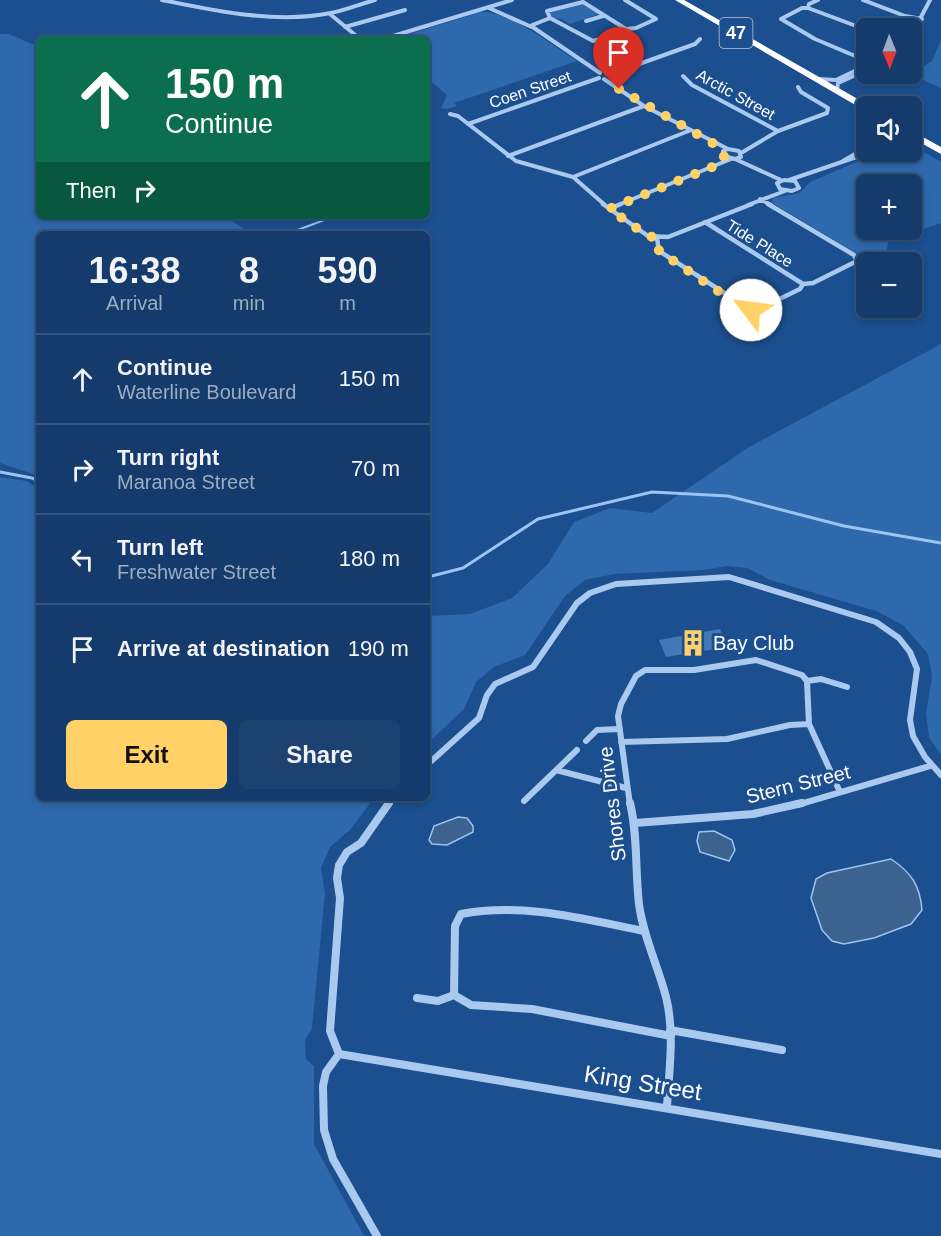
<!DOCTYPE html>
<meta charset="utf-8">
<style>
:root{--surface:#143b6b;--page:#1d4271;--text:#f1f3f6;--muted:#9dadc1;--line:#33557e;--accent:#ffd166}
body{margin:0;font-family:Arial,sans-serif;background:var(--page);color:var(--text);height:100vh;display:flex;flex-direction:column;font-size:22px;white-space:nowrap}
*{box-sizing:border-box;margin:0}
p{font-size:20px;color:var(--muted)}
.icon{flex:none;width:33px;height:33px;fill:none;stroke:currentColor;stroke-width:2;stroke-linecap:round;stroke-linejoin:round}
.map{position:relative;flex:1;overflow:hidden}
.details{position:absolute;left:36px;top:231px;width:394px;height:570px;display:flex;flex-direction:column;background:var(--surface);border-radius:9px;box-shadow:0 3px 9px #0003,0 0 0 2px var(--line)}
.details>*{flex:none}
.banner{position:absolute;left:36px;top:36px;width:394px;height:183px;border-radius:9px;box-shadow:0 3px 9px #0003,0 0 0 2px var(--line);background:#0b6e4f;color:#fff;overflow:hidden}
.needle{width:39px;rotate:179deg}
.buttons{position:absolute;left:856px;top:18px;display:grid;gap:12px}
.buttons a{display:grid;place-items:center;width:66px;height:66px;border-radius:9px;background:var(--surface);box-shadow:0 3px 9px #0003,0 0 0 2px var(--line);font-size:30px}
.pin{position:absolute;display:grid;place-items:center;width:51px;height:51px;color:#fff;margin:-62px -26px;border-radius:50% 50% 50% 0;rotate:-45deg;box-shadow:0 0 6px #0007}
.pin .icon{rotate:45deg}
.me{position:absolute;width:66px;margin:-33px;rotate:300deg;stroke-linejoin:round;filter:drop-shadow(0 0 4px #0008)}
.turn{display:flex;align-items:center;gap:21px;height:126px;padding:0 30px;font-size:27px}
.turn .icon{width:78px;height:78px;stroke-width:2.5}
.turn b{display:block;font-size:42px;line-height:51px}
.then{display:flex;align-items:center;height:57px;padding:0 30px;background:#0003;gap:12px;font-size:22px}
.eta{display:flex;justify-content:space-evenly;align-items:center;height:102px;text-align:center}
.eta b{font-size:36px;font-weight:700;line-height:42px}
.action{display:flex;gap:12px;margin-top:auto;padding:12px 30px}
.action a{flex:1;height:69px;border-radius:9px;background:var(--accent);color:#111;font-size:24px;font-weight:700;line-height:69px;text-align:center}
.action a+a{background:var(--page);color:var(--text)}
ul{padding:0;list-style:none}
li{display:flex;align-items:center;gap:18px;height:90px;padding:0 30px;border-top:2px solid var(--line)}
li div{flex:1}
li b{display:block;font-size:22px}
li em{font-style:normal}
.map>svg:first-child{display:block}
.green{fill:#2e69ad;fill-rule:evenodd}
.water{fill:#3c6290;stroke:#9cc4f0;stroke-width:1.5}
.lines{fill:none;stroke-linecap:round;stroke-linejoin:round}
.stream-far1{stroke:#9cc4f0;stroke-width:2}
.stream{stroke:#9cc4f0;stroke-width:3}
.building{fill:#4478b7}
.street-far3{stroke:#a9c9ee;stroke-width:4}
.street-far2{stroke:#a9c9ee;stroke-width:4.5}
.street-far1{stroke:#a9c9ee;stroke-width:6}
.street{stroke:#a9c9ee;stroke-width:8}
.highway{fill:#fff;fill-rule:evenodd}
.route{stroke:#ffd166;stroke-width:10;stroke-dasharray:0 18}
.labels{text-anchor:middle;stroke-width:6;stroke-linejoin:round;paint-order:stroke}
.far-street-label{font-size:16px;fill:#fff;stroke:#1b4f8f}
.shield{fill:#1b4f8f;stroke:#bbcadd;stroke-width:1.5}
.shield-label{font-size:18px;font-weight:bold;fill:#fff}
.poi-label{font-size:20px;fill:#fff;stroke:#1b4f8f;text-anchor:start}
.street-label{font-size:20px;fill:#fff;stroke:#1b4f8f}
.near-street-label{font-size:24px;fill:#fff;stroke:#1b4f8f}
</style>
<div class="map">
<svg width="941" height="1236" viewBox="0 0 941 1236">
<rect width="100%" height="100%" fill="#1b4f8f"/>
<path class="green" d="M580 3 599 14 570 24 562 19 553 18 549 13Z
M481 12C509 11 553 46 577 61L454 103 457 106 447 109 441 108 447 95 428 79V39H394Z
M0 34H9L39 47V216H225L252 234H39V476L0 463Z
M941 40V88L917 77 919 69 932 61Z
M912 145 941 162V223L888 242 887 250 873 257 858 254 772 203 773 198 800 193 810 182 880 152H912ZM867 184H912V230H867Z
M941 344V755L929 737 926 714 932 677 928 654 903 625 876 611 770 580 747 568 727 566 704 570 614 574 585 580 565 596 525 655 494 667 476 682 464 709 428 743V616L470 614 512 598 548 564 574 522 610 508 652 513 749 447Z
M0 477 27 481 39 490V798H374L351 829 330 847 321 868 325 893 312 1028 305 1040 306 1059 314 1066V1144L364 1236H0Z"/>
<path class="water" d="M458 817 467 818 473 826V832L447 845 432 844 429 840 434 826Z
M714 831 732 840 735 850 729 861 700 852 697 841 699 832Z
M891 859C912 873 920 886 922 910L911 924 874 938 844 944 832 941 822 930 811 898 816 879 827 873Z"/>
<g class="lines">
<path class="stream-far1" d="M287 234 335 216"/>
<path class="stream" d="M0 472 32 478 39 482
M428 577 463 568 538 519 652 492 728 496 844 526 941 543"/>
</g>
<path class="building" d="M720 629 728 647 666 657 659 640Z"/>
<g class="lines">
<path class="street-far3" d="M162 0C216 11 276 24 331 13 346 10 360 4 375 0
M625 0 656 19 636 28 626 29
M863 0 905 16 922 19
M583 2 626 29 625 32 593 41 550 18 547 11Z
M489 8 534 28 600 73
M808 8 809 4 818 0
M330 14 360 39
M586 21 603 16
M530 26 550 18
M345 27 405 10
M867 30 808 8H802L781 19 815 39 867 61
M912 34 930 0
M383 39 512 0
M912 60 918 64
M611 74 695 44 700 39
M683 76 692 85 778 131
M604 79 644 106 728 149
M818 79 836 80 867 65
M837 90 838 83 867 70
M450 114 458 116 516 161 573 177 605 205
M468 124 599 78
M728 149 739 151 741 157 735 159 724 156 723 151Z
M741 153 778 131 827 113 828 108 801 92 798 87
M508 156 644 106
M735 159 781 180
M843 161 867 147
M573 177 691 130
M784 180 795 181 799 188 792 191 780 189 777 183Z
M789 180 871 152
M760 199 771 205
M618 205 731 159
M748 205 785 191"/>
<path class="street-far2" d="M603 204 648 236 668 237 752 204
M609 209 621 204
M705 222 803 284
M657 238 659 251 751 310 759 309 800 289 803 284 813 283 857 261 854 255 768 204"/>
<path class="street-far1" d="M807 681 821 679 847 687
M586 741 597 730 620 729
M621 742 727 739 790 725 809 724
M428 764 479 718 487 695 495 684 533 667 577 603 590 593 616 584 729 577 876 622 899 638 910 652 917 669 910 720 913 736 925 757 941 775
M556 770 626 788
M524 801 577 750
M388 805 393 798
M630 805 618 716 621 704 636 676 645 670H694L756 660 802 675 807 681 809 724 840 792
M797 805 930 766"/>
<path class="street" d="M630 803C638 836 635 870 639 904 643 936 658 966 666 997 675 1033 669 1071 667 1107
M635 823 753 814 802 803
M644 931C584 919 522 902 461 914L455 926 454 995 471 1005 532 1009 671 1036
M417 998 438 1001 454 995
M670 1030 782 1050
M339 1054 941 1154
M339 1054 330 1031 340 898 337 878 339 865 347 852 361 843 389 803
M339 1054 326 1072 323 1086 324 1130 333 1159 377 1236"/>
<path class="highway" d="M675 0H684L870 106H867V111L864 110Z
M912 131 941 147V154L912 138Z"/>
</g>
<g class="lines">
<path class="route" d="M619 89 716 145 724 156 722 163 609 209 648 236 657 238 659 251 743 308 751 310"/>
</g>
<defs>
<symbol id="building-bare" viewBox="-9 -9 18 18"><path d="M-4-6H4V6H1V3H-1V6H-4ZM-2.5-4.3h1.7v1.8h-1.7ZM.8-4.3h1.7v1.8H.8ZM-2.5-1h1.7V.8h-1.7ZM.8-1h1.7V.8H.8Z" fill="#ffd166" stroke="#1b4f8f" stroke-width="2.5" paint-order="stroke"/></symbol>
</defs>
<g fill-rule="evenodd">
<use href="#building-bare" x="674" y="624" width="38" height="38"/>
</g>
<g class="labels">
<g class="far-street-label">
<text transform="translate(530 89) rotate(-19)" y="6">Coen Street</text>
<text transform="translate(736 94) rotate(29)" y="6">Arctic Street</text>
<text transform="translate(760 243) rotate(32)" y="6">Tide Place</text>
</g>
<rect class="shield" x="719.5" y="18" width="33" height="30" rx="4.5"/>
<g class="shield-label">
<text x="736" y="39">47</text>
</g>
<g class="poi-label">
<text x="713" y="650">Bay Club</text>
</g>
<g class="street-label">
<text transform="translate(798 784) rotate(-14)" y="7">Stern Street</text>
<text transform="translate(612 804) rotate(-97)" y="7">Shores Drive</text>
</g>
<g class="near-street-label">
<text transform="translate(643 1083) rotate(9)" y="8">King Street</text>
</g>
</g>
</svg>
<div class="buttons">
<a><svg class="needle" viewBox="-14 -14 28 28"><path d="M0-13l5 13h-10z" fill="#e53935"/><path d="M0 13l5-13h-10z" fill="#9dadc1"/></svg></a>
<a><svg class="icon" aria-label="sound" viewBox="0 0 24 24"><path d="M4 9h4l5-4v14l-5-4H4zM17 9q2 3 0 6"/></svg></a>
<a>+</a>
<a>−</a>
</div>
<div class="pin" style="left:619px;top:89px;background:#d93025"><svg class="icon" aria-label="arrive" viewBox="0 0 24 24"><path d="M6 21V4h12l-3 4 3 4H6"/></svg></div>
<svg class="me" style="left:751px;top:310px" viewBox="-20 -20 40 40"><circle r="19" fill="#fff"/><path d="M0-13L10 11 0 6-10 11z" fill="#ffd166"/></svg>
<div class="banner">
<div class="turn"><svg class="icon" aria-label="ahead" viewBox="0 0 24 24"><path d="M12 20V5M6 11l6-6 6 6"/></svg><div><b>150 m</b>Continue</div></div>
<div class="then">Then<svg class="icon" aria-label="right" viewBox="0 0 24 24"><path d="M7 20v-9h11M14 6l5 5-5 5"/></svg></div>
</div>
<section class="details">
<div class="eta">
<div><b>16:38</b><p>Arrival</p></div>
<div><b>8</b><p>min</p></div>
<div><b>590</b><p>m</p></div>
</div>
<ul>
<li><svg class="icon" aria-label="ahead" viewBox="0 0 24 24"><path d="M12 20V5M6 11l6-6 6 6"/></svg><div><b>Continue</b><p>Waterline Boulevard</p></div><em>150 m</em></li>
<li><svg class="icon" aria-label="right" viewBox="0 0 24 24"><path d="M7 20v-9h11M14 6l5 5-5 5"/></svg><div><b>Turn right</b><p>Maranoa Street</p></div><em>70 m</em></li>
<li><svg class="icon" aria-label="left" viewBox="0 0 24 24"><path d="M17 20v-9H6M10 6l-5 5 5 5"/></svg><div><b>Turn left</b><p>Freshwater Street</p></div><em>180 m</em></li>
<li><svg class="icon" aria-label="arrive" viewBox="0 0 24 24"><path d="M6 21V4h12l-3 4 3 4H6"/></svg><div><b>Arrive at destination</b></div><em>190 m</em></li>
</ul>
<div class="action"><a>Exit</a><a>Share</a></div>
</section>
</div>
